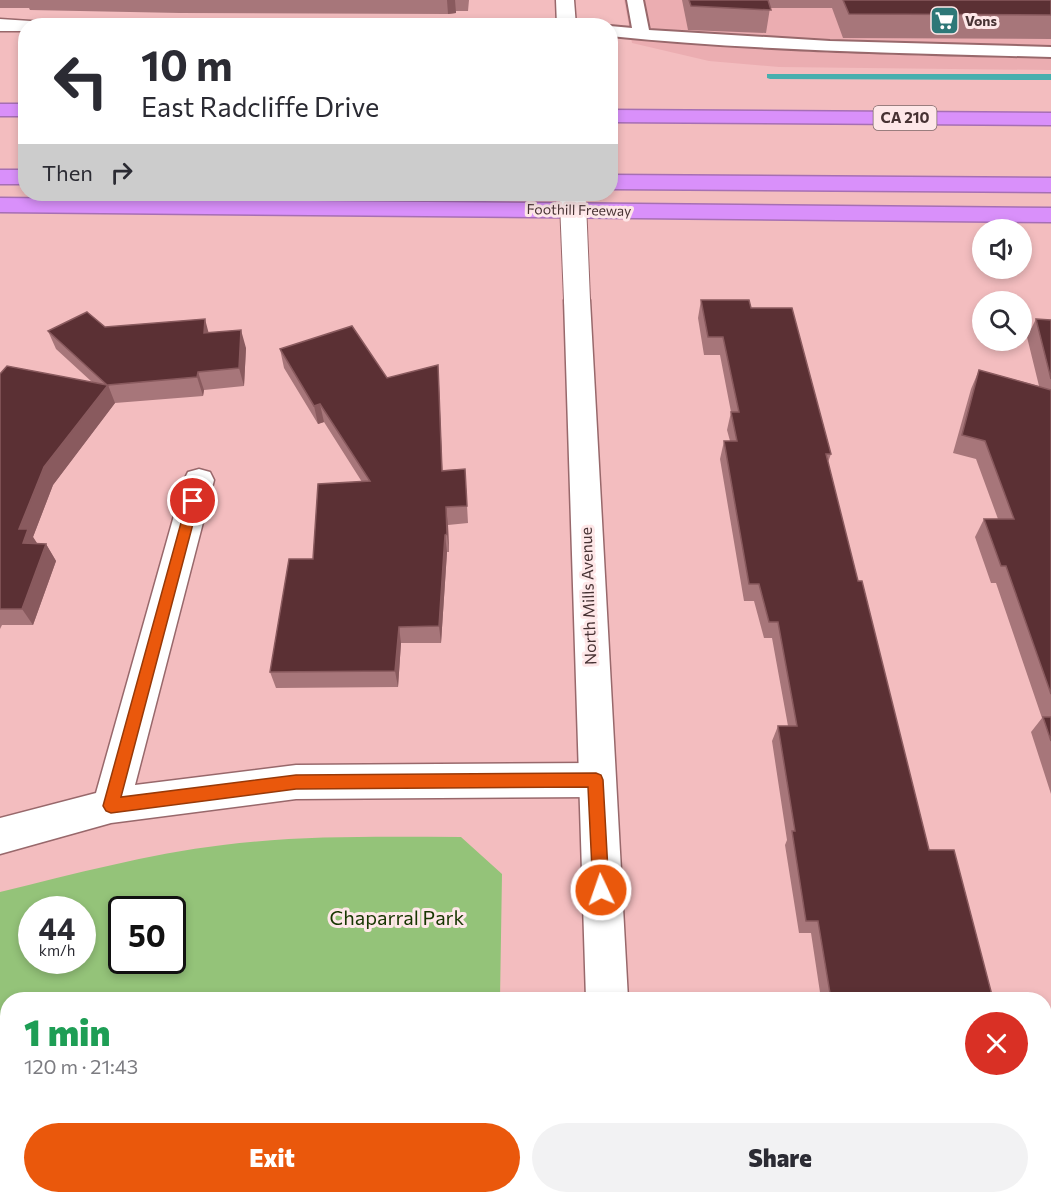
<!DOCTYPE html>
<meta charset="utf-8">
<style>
:root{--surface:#fff;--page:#f2f2f3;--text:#2b2b33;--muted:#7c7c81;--accent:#ea580c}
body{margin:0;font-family:Commissioner,sans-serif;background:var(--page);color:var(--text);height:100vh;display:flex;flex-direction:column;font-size:22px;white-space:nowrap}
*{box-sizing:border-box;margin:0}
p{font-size:20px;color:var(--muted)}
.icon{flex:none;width:33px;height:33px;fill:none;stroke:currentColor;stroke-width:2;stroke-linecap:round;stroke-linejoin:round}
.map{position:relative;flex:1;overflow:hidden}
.drawer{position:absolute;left:0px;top:992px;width:1052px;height:212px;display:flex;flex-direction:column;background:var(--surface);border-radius:24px 24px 0 0;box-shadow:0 3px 9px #0003}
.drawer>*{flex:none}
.banner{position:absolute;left:18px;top:18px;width:600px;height:183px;border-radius:24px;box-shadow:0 3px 9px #0003;background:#fff;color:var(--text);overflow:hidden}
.tools{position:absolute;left:972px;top:219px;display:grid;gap:12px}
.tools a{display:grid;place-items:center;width:60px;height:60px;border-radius:50%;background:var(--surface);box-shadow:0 3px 9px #0003;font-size:30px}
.speed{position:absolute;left:18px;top:896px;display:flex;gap:12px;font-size:30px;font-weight:700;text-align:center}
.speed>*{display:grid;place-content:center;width:78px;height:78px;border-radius:50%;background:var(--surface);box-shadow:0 3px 9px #0003;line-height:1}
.speed small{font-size:15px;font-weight:400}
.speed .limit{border:3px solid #111;border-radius:9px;background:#fff;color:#111}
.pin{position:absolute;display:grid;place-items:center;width:51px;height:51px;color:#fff;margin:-26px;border:3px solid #fff;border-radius:50%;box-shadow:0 2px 6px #0007}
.me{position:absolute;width:66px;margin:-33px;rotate:357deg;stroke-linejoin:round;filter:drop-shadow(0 0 4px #0008)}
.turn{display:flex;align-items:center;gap:21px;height:126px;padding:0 24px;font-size:27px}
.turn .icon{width:78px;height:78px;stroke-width:2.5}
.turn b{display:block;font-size:42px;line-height:51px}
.then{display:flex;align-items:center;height:57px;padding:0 24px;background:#0003;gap:12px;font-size:22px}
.round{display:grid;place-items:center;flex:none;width:63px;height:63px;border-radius:32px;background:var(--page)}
.summary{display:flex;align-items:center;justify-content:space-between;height:102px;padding:0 24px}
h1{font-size:36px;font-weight:800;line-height:45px;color:#1e9e55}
.button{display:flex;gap:12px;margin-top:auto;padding:12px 24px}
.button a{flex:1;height:69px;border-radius:36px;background:var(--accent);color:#fff;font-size:24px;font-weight:800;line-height:69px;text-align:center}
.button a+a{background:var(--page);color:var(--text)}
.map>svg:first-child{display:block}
.built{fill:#ebadb1}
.green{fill:#94c379;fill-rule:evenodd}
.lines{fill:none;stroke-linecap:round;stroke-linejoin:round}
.stream{fill:#47afae;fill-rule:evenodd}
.lane-casing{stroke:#98686b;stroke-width:4}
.street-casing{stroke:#98686b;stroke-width:3}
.secondary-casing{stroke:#98686b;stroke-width:3}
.highway-casing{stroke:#a66fb4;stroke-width:3}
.lane{fill:#fff;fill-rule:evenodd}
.street{fill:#fff;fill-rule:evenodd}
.secondary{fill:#fff;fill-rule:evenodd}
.highway{fill:#d990fa;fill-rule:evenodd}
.secondary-bridge-far1-casing{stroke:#98686b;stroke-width:23;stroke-linecap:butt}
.secondary-bridge-casing{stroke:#98686b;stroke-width:28;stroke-linecap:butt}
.secondary-bridge-far1{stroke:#fff;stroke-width:21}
.secondary-bridge{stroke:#fff;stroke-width:26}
.wall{fill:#a7767a}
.shaded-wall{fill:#895a5e}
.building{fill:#5b3034;stroke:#895a5e;stroke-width:1.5}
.route{fill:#ea580c;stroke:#983908;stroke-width:1.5}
.labels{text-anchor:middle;stroke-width:6;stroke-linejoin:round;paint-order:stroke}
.far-poi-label{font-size:14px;font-weight:bold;fill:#473233;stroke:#fee7e8;text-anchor:start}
.far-street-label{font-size:14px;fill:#473233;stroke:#fee7e8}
.shield{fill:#fee7e8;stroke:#7e6869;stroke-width:1.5}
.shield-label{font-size:15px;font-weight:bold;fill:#473233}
.street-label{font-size:16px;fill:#473233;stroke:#fee7e8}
.near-park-label{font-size:20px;fill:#173600;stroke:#fee7e8}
</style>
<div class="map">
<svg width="1051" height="1202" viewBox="0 0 1051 1202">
<rect width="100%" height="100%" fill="#f3bdbf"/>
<path class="built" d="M624 0H1051V70L779 67 709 61 632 43Z"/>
<path class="green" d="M461 837 502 874 500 999H8V1196H497V1202H0V892C74 874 148 854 223 845 302 835 382 837 461 837ZM32 909H82V960H32ZM122 909H172V960H122Z"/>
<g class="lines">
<path class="stream" d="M767 74H1051V80L770 79 767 78Z"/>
<defs>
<path id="lane" d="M627 0H643L649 30 830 41 1051 47V57C904 53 757 51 610 36V26L632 28Z"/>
<path id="street" d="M0 19 46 22 48 26H26V31H0Z
M199 469 210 472 214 480 135 785 296 765 596 763 609 768 615 780 609 792 596 797 296 799 111 823 0 854V818L96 793 184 480 188 472Z
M1044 1134H1051V1180H1044Z"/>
<path id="secondary" d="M556 0H574L576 26H557Z
M577 292 586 294 590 300 628 999H586L564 300 568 294Z
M592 1196H640L641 1202H593Z"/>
<path id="highway" d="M0 104H26V116H0Z
M610 110 1051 113V125L610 122Z
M0 170H26V184H0Z
M610 175 1051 178V192L610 189Z
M0 198 1051 208V222L0 212Z"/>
</defs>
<use href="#lane" class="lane-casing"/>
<use href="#street" class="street-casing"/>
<use href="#secondary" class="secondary-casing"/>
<use href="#highway" class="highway-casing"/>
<use href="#lane" class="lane"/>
<use href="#street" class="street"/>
<use href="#secondary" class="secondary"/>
<use href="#highway" class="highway"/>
<defs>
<path id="secondary-bridge-far1" d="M573 194V204"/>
<path id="secondary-bridge" d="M573 203 577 300"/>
</defs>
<use href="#secondary-bridge-far1" class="secondary-bridge-far1-casing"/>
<use href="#secondary-bridge" class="secondary-bridge-casing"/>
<use href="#secondary-bridge-far1" class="secondary-bridge-far1"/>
<use href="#secondary-bridge" class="secondary-bridge"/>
</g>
<path class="wall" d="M0 0H469L468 11H456V13L448 14 180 13 30 10 29 8H0Z
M682 0H1051V39L843 38 832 8H770L766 33 688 30Z
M701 300 751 308 831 454 828 462 858 581 929 850 993 999H821L811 933H799L785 845 787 840 772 741 778 726H788L772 638H764L754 601H744L720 459 724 441H730L727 430 731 412 720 355H704L698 318Z
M1036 319 1051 320V794L1031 732 1042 718 996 583H991L975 537 984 519H998L976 459 953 453 971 389 979 370 1039 386 1027 337Z
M105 327 209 332 246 348 244 386 204 390 203 396 115 403 53 485 33 537 37 544H46L56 561 33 625H2L0 629V374L92 382 56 349 48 331Z
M280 349 387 378 438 365 442 470 465 469 468 523 448 525 449 552H447L441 643H401L398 687 276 688 270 672 313 559 362 482 324 422 318 424 284 368Z"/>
<path class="shaded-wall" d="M447 0H455L456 13 448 14Z
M205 319 210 338 204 333Z
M241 330 246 348 244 386 239 368Z
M438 365 439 384 443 488 442 471Z
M198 372 204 390 203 396 197 377Z
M108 385 115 403 53 485 33 537 39 546 23 543 19 529 44 467Z
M320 404 324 422 318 424 314 406Z
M446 507 448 525 449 552 447 534Z
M445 535 447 552 441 643 439 626Z
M46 544 56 561 33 625 22 609Z
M399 627 401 643 398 687 395 671Z"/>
<path class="building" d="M689 0H768L771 10 691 6Z
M843 0H1051V15L849 14Z
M701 300H749L751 308H792L831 454H826L858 581H862L929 850H954L993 999H831L818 921H806L792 831H795L778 726H797L778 622H769L759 584H749L724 441H737L731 412H739L723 337H708Z
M87 312 105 327 205 319 204 333 241 330 239 368 198 372 197 377 108 385 44 467 19 529H28L23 543 46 544 22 609H0V374L7 366 107 385 48 331Z
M1036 319 1051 320V379Z
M352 326 387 378 438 365 442 471 465 469 467 506 446 507 447 534 445 535 439 626 399 627 395 671 270 672 289 559H313L318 484 370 481 320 404 314 406 280 349Z
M979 370 1051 390V694L1006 566H1001L984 519H1014L985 441 962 435Z
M1043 717H1051V741Z"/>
<path class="route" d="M193 497 199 501 121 797 296 775 596 773 601 775 603 780 609 890 607 895 601 898 595 895 593 890 588 787 296 789 111 813 106 811 103 806 187 501Z"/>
<defs>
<symbol id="supermarket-square" viewBox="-11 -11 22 22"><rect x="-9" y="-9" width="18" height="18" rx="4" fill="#2e7878" stroke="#fee7e8"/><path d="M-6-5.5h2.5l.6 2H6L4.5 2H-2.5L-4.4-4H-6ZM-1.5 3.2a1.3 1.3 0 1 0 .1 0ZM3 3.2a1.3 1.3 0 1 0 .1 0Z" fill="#fff"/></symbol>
</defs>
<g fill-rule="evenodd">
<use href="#supermarket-square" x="928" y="4" width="33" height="33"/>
</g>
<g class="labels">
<g class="far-poi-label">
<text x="965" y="26">Vons</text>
</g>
<g class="far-street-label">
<text transform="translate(579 210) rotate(1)" y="5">Foothill Freeway</text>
</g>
<rect class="shield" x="873.5" y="106" width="63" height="24" rx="4.5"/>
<g class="shield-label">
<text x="905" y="123">CA 210</text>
</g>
<g class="street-label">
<text transform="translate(588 596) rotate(-92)" y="6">North Mills Avenue</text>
</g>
<g class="near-park-label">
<text x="397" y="925">Chaparral Park</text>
</g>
</g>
</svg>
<div class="tools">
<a><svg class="icon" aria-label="sound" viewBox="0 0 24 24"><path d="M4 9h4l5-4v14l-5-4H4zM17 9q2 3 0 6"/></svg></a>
<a><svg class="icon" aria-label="search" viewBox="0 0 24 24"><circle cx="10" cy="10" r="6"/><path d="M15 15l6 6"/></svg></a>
</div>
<div class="speed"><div>44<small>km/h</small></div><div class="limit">50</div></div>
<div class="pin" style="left:193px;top:501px;background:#d93025"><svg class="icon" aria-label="arrive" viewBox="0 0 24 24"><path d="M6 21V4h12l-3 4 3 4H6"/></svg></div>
<svg class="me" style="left:601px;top:890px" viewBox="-20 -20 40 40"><circle r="17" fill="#ea580c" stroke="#fff" stroke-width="3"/><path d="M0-11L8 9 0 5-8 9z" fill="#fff"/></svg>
<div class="banner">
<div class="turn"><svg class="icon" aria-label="left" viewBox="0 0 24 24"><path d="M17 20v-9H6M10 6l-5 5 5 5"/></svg><div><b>10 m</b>East Radcliffe Drive</div></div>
<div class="then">Then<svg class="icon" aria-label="right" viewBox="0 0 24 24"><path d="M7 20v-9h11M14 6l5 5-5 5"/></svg></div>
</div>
<section class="drawer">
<div class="summary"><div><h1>1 min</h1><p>120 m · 21:43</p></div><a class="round" style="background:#d93025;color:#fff"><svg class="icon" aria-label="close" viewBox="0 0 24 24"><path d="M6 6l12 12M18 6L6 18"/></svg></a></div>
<div class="button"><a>Exit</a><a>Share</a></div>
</section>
</div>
